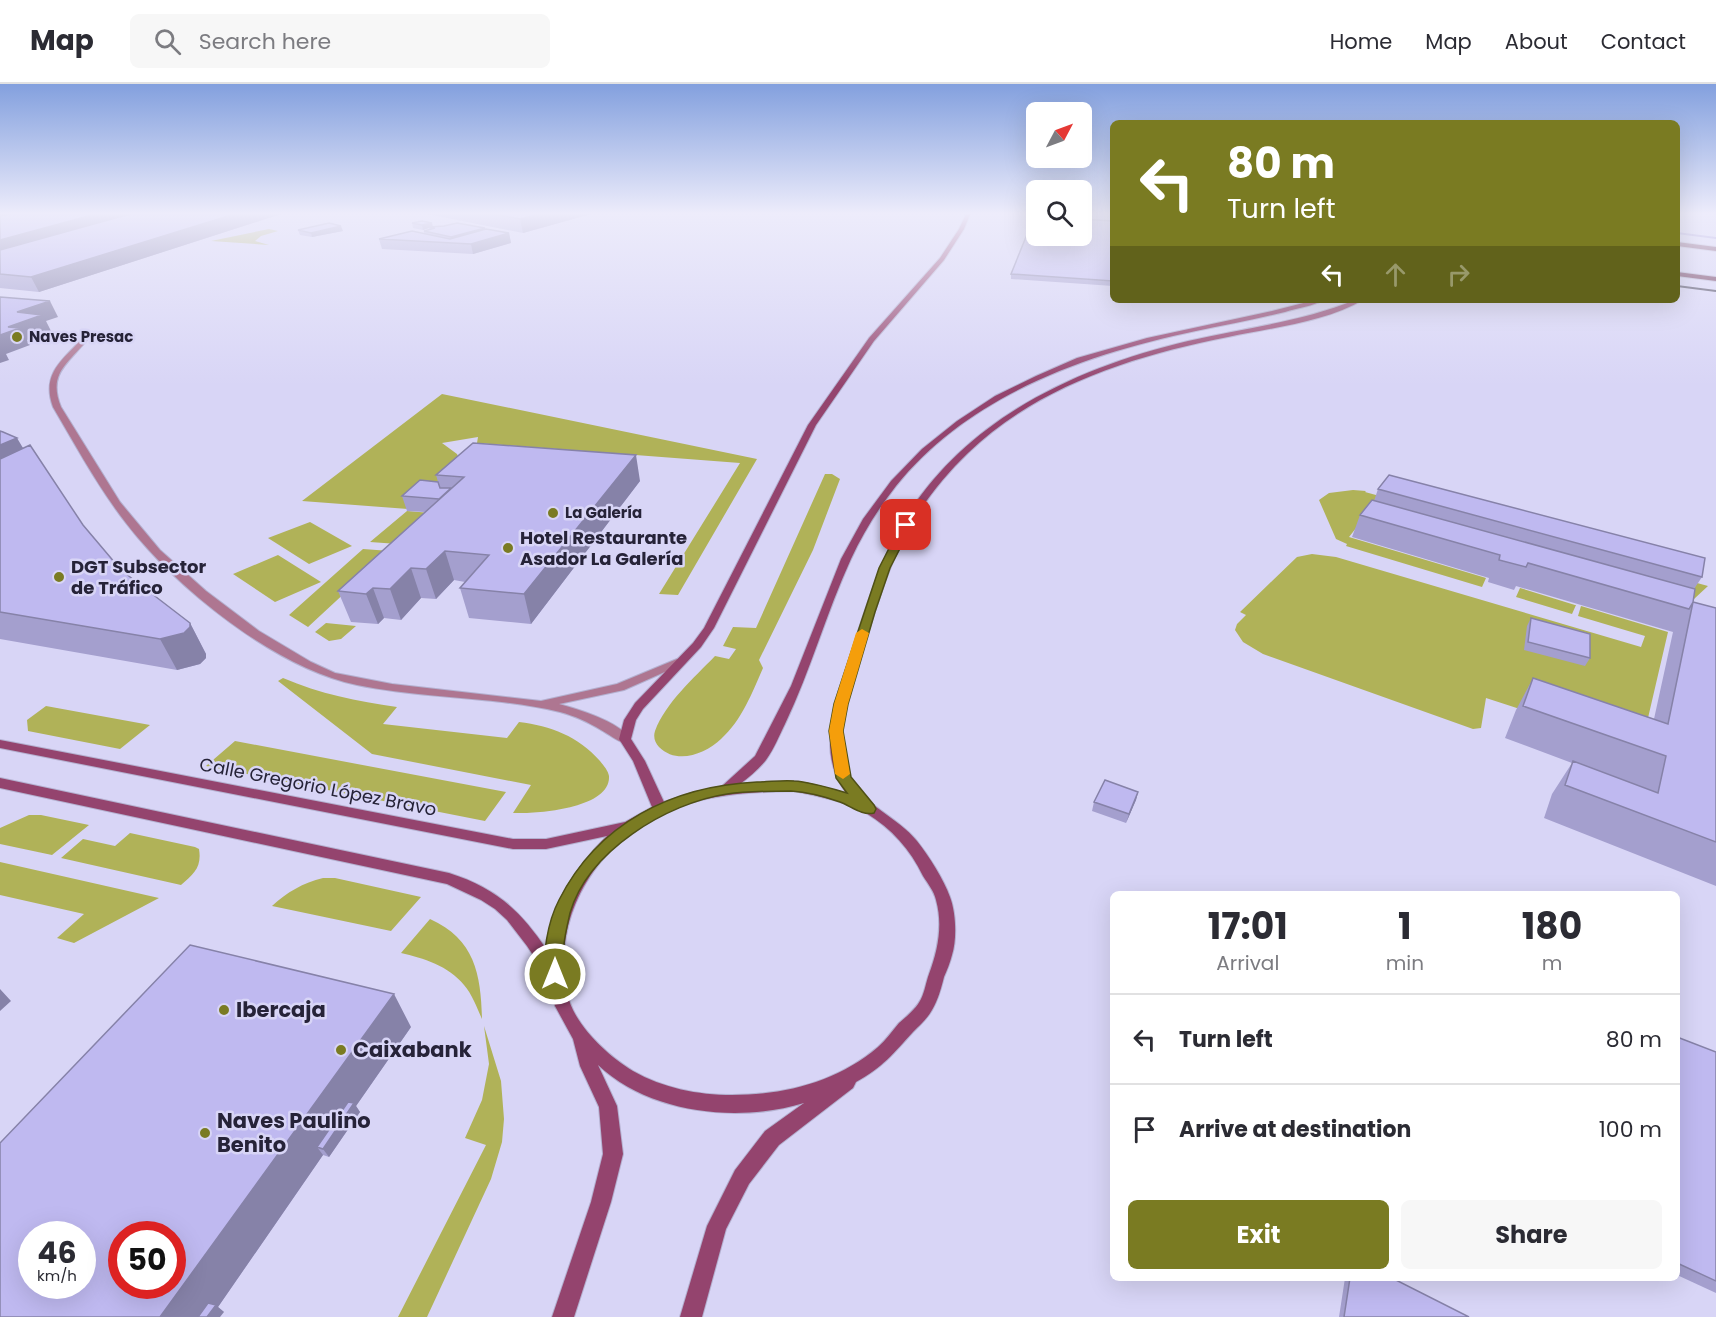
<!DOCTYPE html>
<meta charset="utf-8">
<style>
:root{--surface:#fff;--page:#f7f7f7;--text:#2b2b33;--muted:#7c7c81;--line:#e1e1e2;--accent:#7a7b22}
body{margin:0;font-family:Poppins,sans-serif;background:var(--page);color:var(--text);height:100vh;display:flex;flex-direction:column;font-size:22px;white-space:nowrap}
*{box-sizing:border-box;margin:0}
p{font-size:20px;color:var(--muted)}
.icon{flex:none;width:33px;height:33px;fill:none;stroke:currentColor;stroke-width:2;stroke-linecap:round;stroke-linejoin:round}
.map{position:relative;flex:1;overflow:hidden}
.sheet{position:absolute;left:1110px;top:807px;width:570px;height:390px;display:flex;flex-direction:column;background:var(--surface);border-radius:9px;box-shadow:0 6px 24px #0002}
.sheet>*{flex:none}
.guide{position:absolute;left:1110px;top:36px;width:570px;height:183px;border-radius:9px;box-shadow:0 6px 24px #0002;background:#7a7b22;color:#fff;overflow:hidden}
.needle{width:39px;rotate:49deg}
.buttons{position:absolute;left:1026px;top:18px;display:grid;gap:12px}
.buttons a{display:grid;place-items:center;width:66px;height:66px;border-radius:9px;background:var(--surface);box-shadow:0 6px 24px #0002;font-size:30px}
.speed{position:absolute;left:18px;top:1137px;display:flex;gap:12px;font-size:30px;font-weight:700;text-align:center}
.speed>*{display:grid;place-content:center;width:78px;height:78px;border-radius:50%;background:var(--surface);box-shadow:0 6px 24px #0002;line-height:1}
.speed small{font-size:15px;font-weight:400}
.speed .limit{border:9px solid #d22;background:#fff;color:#111}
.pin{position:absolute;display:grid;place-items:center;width:51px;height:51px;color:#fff;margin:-26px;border-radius:12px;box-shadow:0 3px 9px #0006}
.me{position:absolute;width:66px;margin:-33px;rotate:0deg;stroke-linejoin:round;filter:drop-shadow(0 0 4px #0008)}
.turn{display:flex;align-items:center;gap:21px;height:126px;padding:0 18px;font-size:27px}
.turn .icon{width:78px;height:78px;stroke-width:2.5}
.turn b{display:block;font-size:42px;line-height:51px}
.lanes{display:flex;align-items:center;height:57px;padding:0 18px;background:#0003;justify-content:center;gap:30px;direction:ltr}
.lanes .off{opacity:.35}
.eta{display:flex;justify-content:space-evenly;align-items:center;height:102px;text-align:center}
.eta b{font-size:36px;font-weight:700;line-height:42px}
.primary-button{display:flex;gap:12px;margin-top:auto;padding:12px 18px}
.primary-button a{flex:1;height:69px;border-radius:9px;background:var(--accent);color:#fff;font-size:24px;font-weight:700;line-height:69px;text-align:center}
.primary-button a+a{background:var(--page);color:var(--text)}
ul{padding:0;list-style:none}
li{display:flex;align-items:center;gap:18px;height:90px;padding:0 18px;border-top:2px solid var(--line)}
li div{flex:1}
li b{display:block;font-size:22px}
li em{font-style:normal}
header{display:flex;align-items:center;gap:36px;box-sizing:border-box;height:84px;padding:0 30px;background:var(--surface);border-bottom:2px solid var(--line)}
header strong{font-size:28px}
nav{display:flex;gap:33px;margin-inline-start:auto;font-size:21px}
.search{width:420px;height:54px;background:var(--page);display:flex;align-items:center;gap:15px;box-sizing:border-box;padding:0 21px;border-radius:9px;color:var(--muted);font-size:22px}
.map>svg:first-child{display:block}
.green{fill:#b0b258}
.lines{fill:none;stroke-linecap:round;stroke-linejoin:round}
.stream{fill:#8d81ce;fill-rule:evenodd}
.street-casing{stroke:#b4b1d0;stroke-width:2}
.secondary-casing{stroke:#b4b1d0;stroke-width:2}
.highway-casing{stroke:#b4b1d0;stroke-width:2}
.street{fill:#ae7691;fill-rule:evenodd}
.secondary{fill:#94446e;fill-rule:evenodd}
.highway{fill:#57163b;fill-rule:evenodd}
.rail{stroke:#38354b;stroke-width:2}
.wall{fill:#a49fce}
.shaded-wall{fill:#8682a8}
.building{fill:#bfb9f0;stroke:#8682a8;stroke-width:1.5;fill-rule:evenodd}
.route{fill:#7a7b22;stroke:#4f5016;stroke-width:1.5}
.slow{fill:#f59e0b}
.poi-dot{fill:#7a7b22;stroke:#d8d5f6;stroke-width:2}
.labels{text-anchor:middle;stroke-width:5;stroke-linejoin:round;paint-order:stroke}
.far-poi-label{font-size:15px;font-weight:bold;fill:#262338;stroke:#d8d5f6;text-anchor:start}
.poi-label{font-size:18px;font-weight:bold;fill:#262338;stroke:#d8d5f6;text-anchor:start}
.street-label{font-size:18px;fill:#262338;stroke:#d8d5f6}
.near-poi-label{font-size:21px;font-weight:bold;fill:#262338;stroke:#d8d5f6;text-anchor:start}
</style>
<header>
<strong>Map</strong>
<div class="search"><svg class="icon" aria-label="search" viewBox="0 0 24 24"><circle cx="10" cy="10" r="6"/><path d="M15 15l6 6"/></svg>Search here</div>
<nav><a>Home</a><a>Map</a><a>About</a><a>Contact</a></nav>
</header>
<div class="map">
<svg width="1716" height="1233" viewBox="0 0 1716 1233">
<rect width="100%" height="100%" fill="#d8d5f6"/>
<path class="green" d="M269 145 278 147 261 152 255 157 269 161 211 157Z
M442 310 757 375 678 511 659 510 740 379 477 359 478 353 442 359 457 370 460 377 408 425 302 417Z
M825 390H832L840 395 813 466 759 576 763 584C752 609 742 636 721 655 705 670 677 681 659 663 655 659 653 653 655 647 666 618 694 594 715 572L729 575 736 565 723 562 733 543 756 544Z
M1353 406 1366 407 1365 408 1708 502 1680 528 1360 439 1349 453 1486 494 1482 503 1346 462 1347 460 1336 455 1319 416 1329 409Z
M407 427 431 429 398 460 370 458Z
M310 438 352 462 309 480 268 454Z
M363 465 390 467 308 543 289 531Z
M1312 470 1336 473 1641 563 1645 552 1578 532 1581 522 1668 548 1641 664 1486 614 1481 644 1473 645 1263 570 1243 558 1235 546 1237 540 1246 531 1240 528 1297 473Z
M278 471 321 498 275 518 233 490Z
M1520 504 1575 521H1576L1572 530 1516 513Z
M326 539 356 542 341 555 329 557 315 548Z
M283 594C320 610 357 617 397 623L383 640 507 654 519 638C551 642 578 652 600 677 603 681 608 686 609 692 611 725 535 730 513 729L531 701 372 670 278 597Z
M46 622 150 641 120 665 28 647 27 636Z
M235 657 506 708 485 737 206 682Z
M29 731H41L89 741 52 771 0 760V744Z
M130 749 195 763 199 765C202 783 194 790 181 801L61 774 83 755 115 762Z
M0 778 159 814 74 859 57 854 84 830 0 811Z
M323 794H335L421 813 391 847 272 822C287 808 303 799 323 794Z
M430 835C475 855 481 891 482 935 477 924 472 910 464 901 449 882 423 874 401 869Z
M484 942 501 997 504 1035 502 1058 491 1095 427 1233H398L486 1061 465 1054 482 1016 489 980Z"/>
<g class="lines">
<path class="stream" d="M1677 148 1716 153V155L1677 150Z"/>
<defs>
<path id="street" d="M83 254 88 255C69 279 47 289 61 323L120 418 160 466 206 507 259 547 311 578 335 589 392 600 541 617 617 600 677 575 681 574 687 577 685 579 624 606 559 620C581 626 617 637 631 655L629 658 625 659C616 657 609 650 601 646 588 638 575 632 560 628 494 612 423 615 357 601 275 584 176 504 126 439 98 403 76 362 53 323 41 290 62 276 83 254Z"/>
<path id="secondary" d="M967 128H971L964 145 944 176 874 257 816 341 714 544 701 563 643 625 636 636 631 655 645 677 664 718 695 708 721 703 755 672 791 602 841 475 863 435 891 397 922 365 957 337 995 312 1036 292 1077 274 1147 254 1272 227 1315 216H1324C1313 222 1298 224 1285 228 1256 235 1226 241 1196 247 1086 270 969 311 896 402 878 425 863 449 851 475 826 529 811 586 785 640 779 652 774 665 766 676 759 685 749 693 740 700L794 697 848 711C814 670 836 614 851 569 865 526 878 483 900 443 961 337 1074 284 1188 257 1244 244 1301 238 1355 216H1363C1326 238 1270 244 1228 253 1136 271 1037 302 968 369 946 390 926 415 910 442 889 480 877 521 864 562 856 588 846 614 843 642 841 659 842 678 850 694 864 722 898 733 917 757 929 772 944 796 950 813 956 829 957 855 952 871 950 879 947 886 944 893 941 905 938 916 932 926 927 935 920 941 913 948 893 970 883 983 856 998L853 1004 779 1061 749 1100 726 1145 702 1233H680L707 1142 735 1086 765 1047 804 1019C738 1039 650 1030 598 981L617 1022 623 1070 611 1118 574 1233H552L591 1118 603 1070 599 1023 580 982 573 955 555 922 547 892 527 862 507 836 495 825 481 816 447 800 0 704V694L449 789C496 804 520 826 547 866 550 823 577 781 607 752L546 765H513L0 664V656L513 755H546L625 738 652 723 633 677 619 655 624 636 635 619 693 559 704 544 808 341 869 254 940 174 959 145ZM794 707C818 712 844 717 866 729 892 745 910 765 923 792 928 800 934 807 936 816 943 841 938 866 929 890 926 898 925 907 921 915 916 925 907 932 899 939 892 947 886 956 878 963 837 998 784 1011 732 1011 698 1011 663 1004 633 987 610 973 585 950 573 926 566 912 564 894 564 879 563 813 608 753 667 727 707 710 751 708 794 707Z"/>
<path id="highway" d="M1677 158 1716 163V167L1677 162Z
M1677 188 1716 193V197L1677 192Z"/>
</defs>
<use href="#street" class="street-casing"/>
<use href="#secondary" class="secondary-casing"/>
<use href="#highway" class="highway-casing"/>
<use href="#street" class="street"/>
<use href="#secondary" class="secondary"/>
<use href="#highway" class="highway"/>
<path class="rail" d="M1677 202 1716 207"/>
</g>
<path class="wall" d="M0 128H287L39 208 0 204Z
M417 128H598L523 149Z
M1113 137V202L1011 195V190Z
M412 139 433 143 486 145 509 149 511 159 473 170 382 165 379 155 424 149V147L429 146V144L423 146 413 144Z
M298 146 343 147 312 153 300 151Z
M0 347 23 364 83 441 121 486 190 539 206 570V574L200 580 177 586 0 555Z
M436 391 640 397 531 540 469 534 460 504 465 498 454 496 436 515 421 514 401 536 384 534 378 540 351 538 338 507 425 428 407 427 402 412 438 398Z
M1378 405 1702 493 1694 505 1693 518 1716 524V802L1544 734 1552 710 1572 679 1505 654 1516 626 1533 594 1654 635 1673 548 1516 502 1514 506 1488 498 1489 494 1352 453 1360 431 1374 417Z
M1531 534 1590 574 1585 582 1524 566 1527 542Z
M1138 708 1136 716 1126 739 1092 727 1094 718Z
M411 943 356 1022 360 1028 329 1073 323 1071 218 1223 224 1228 0 1233Z
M1677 953 1716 968V1209L1677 1191Z
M1345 1194H1392L1469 1233H1339Z"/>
<path class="shaded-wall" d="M0 128H23L0 138Z
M103 128H156L0 172V156Z
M241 128H287L39 208 31 193Z
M548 128H598L523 149 520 135Z
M432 139 433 143H429V144L423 146 422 141Z
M341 142 343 147 322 151 312 153 311 149Z
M485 144 487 153 453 159 451 153Z
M509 149 511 159 473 170 471 160Z
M50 217 58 233 46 237 51 247 27 256 30 261 6 270 9 276 0 279V251L8 243 17 228Z
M17 354 29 374 0 387V361Z
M636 371 640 397 531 540 524 510Z
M445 467 454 496 436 515 426 485Z
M411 484 421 514 401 536 390 505Z
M373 504 384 534 378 540 366 510Z
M190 539 206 570V574L200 580 177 586 160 555Z
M1138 708 1136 716 1126 739 1129 730Z
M0 905 11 917 0 927Z
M394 910 411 943 356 1022 360 1028 329 1073 323 1065 317 1063 323 1071 218 1223 224 1228 220 1233H160Z"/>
<path class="building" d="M17 128H103L0 156V132Z
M137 128H241L31 193 0 190V166Z
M481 128H548L520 135Z
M1034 133H1036V152H1082V135L1113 137V197L1011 190Z
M422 137 432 139 422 141 412 139Z
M329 139 341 142 311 149 298 146Z
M457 139 485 144 451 153 424 147 435 144 429 143 444 142Z
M486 145 509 149 471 160 379 155 412 147 450 155Z
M0 213 50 217 17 228 42 231 8 243 20 244 0 251Z
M0 347 3 348 17 354 0 361Z
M473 359 636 371 524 510 460 504 489 471 445 467 426 485 411 484 390 505 373 504 366 510 338 507 464 393 436 391Z
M30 361 83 441 121 486 190 539V543L184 549 160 555 0 528V375Z
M1389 391 1705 474 1702 493 1378 405Z
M420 396 438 398 440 404H451L439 415 402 412Z
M1372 416 1695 505 1693 518 1689 525 1528 479 1526 483 1499 476 1500 471 1360 431Z
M1693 518 1716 524V758L1565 701 1573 677 1658 709 1666 672 1523 622 1533 594 1668 640Z
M1531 534 1590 550V574L1528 558Z
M1105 696 1138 708 1129 730 1094 718Z
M190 861 394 910 160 1233H0V1059ZM32 1150H82V1202H32ZM122 1150H172V1202H122Z
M1677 953 1716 968V1197L1677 1179Z
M348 1018 354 1019 323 1065 317 1063Z
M1350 1194H1392L1469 1233H1344Z
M208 1219 216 1221 207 1233H198Z"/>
<linearGradient id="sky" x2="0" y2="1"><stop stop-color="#83a0de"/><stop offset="0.43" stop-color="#edecfb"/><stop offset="1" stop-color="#edecfb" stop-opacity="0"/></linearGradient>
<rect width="1716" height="301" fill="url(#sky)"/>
<path class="route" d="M906 438 912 441 890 484 875 528 848 620 843 647 851 693 874 721 876 725 874 729C862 732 851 722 840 718 826 713 806 708 791 707 770 707 747 707 727 710 667 719 588 767 570 829 568 838 565 850 564 860 563 872 567 885 562 896L555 898 549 896C539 876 549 835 559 816 598 739 672 702 757 698 769 698 782 696 794 697 811 698 830 704 847 709L836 694 829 647 834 620 879 484 901 441Z"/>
<path class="slow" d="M862 545 869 549 848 620 843 647 850 690 843 695 835 690 829 647 834 620 856 549Z"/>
<g class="poi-dot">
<circle cx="17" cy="253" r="6"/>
<circle cx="553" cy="429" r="6"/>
<circle cx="508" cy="464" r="6"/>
<circle cx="59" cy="493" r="6"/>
<circle cx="224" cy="926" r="6"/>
<circle cx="341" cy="966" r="6"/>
<circle cx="205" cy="1049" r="6"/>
</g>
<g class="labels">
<g class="far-poi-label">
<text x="29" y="258">Naves Presac</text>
<text x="565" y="434">La Galería</text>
</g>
<g class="poi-label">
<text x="520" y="460">Hotel Restaurante<tspan x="520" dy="21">Asador La Galería</tspan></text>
<text x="71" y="489">DGT Subsector<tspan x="71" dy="21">de Tráfico</tspan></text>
</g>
<g class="street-label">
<text transform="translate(318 703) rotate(11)" y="6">Calle Gregorio López Bravo</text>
</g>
<g class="near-poi-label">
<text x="236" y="933">Ibercaja</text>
<text x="353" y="973">Caixabank</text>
<text x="217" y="1044">Naves Paulino<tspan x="217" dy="24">Benito</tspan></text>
</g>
</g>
</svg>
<div class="buttons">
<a><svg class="needle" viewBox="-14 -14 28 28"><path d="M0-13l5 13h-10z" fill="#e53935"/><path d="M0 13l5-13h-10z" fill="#7c7c81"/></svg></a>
<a><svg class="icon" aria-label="search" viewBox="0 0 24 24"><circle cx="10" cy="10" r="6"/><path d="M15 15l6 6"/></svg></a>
</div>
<div class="speed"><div>46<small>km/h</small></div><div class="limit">50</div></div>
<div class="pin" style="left:906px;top:441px;background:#d93025"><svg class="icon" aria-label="arrive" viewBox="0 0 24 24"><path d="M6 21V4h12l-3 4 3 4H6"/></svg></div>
<svg class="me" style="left:555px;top:890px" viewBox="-20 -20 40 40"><circle r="17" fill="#7a7b22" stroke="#fff" stroke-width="3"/><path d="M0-11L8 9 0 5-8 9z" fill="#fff"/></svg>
<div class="guide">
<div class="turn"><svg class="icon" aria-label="left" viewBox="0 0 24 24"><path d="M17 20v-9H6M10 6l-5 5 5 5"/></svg><div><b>80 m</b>Turn left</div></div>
<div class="lanes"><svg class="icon" aria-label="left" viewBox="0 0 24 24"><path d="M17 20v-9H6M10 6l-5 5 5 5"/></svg><svg class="icon off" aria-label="ahead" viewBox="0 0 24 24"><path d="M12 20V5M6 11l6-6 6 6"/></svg><svg class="icon off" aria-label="right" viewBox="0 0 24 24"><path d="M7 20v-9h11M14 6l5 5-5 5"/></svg></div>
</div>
<section class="sheet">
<div class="eta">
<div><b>17:01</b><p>Arrival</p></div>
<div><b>1</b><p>min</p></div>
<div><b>180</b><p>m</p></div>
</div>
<ul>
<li><svg class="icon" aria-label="left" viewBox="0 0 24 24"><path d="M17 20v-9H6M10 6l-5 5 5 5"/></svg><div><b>Turn left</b></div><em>80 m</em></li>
<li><svg class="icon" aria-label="arrive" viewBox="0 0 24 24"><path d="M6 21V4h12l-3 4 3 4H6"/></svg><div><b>Arrive at destination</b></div><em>100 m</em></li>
</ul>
<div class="primary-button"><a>Exit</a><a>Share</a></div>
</section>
</div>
